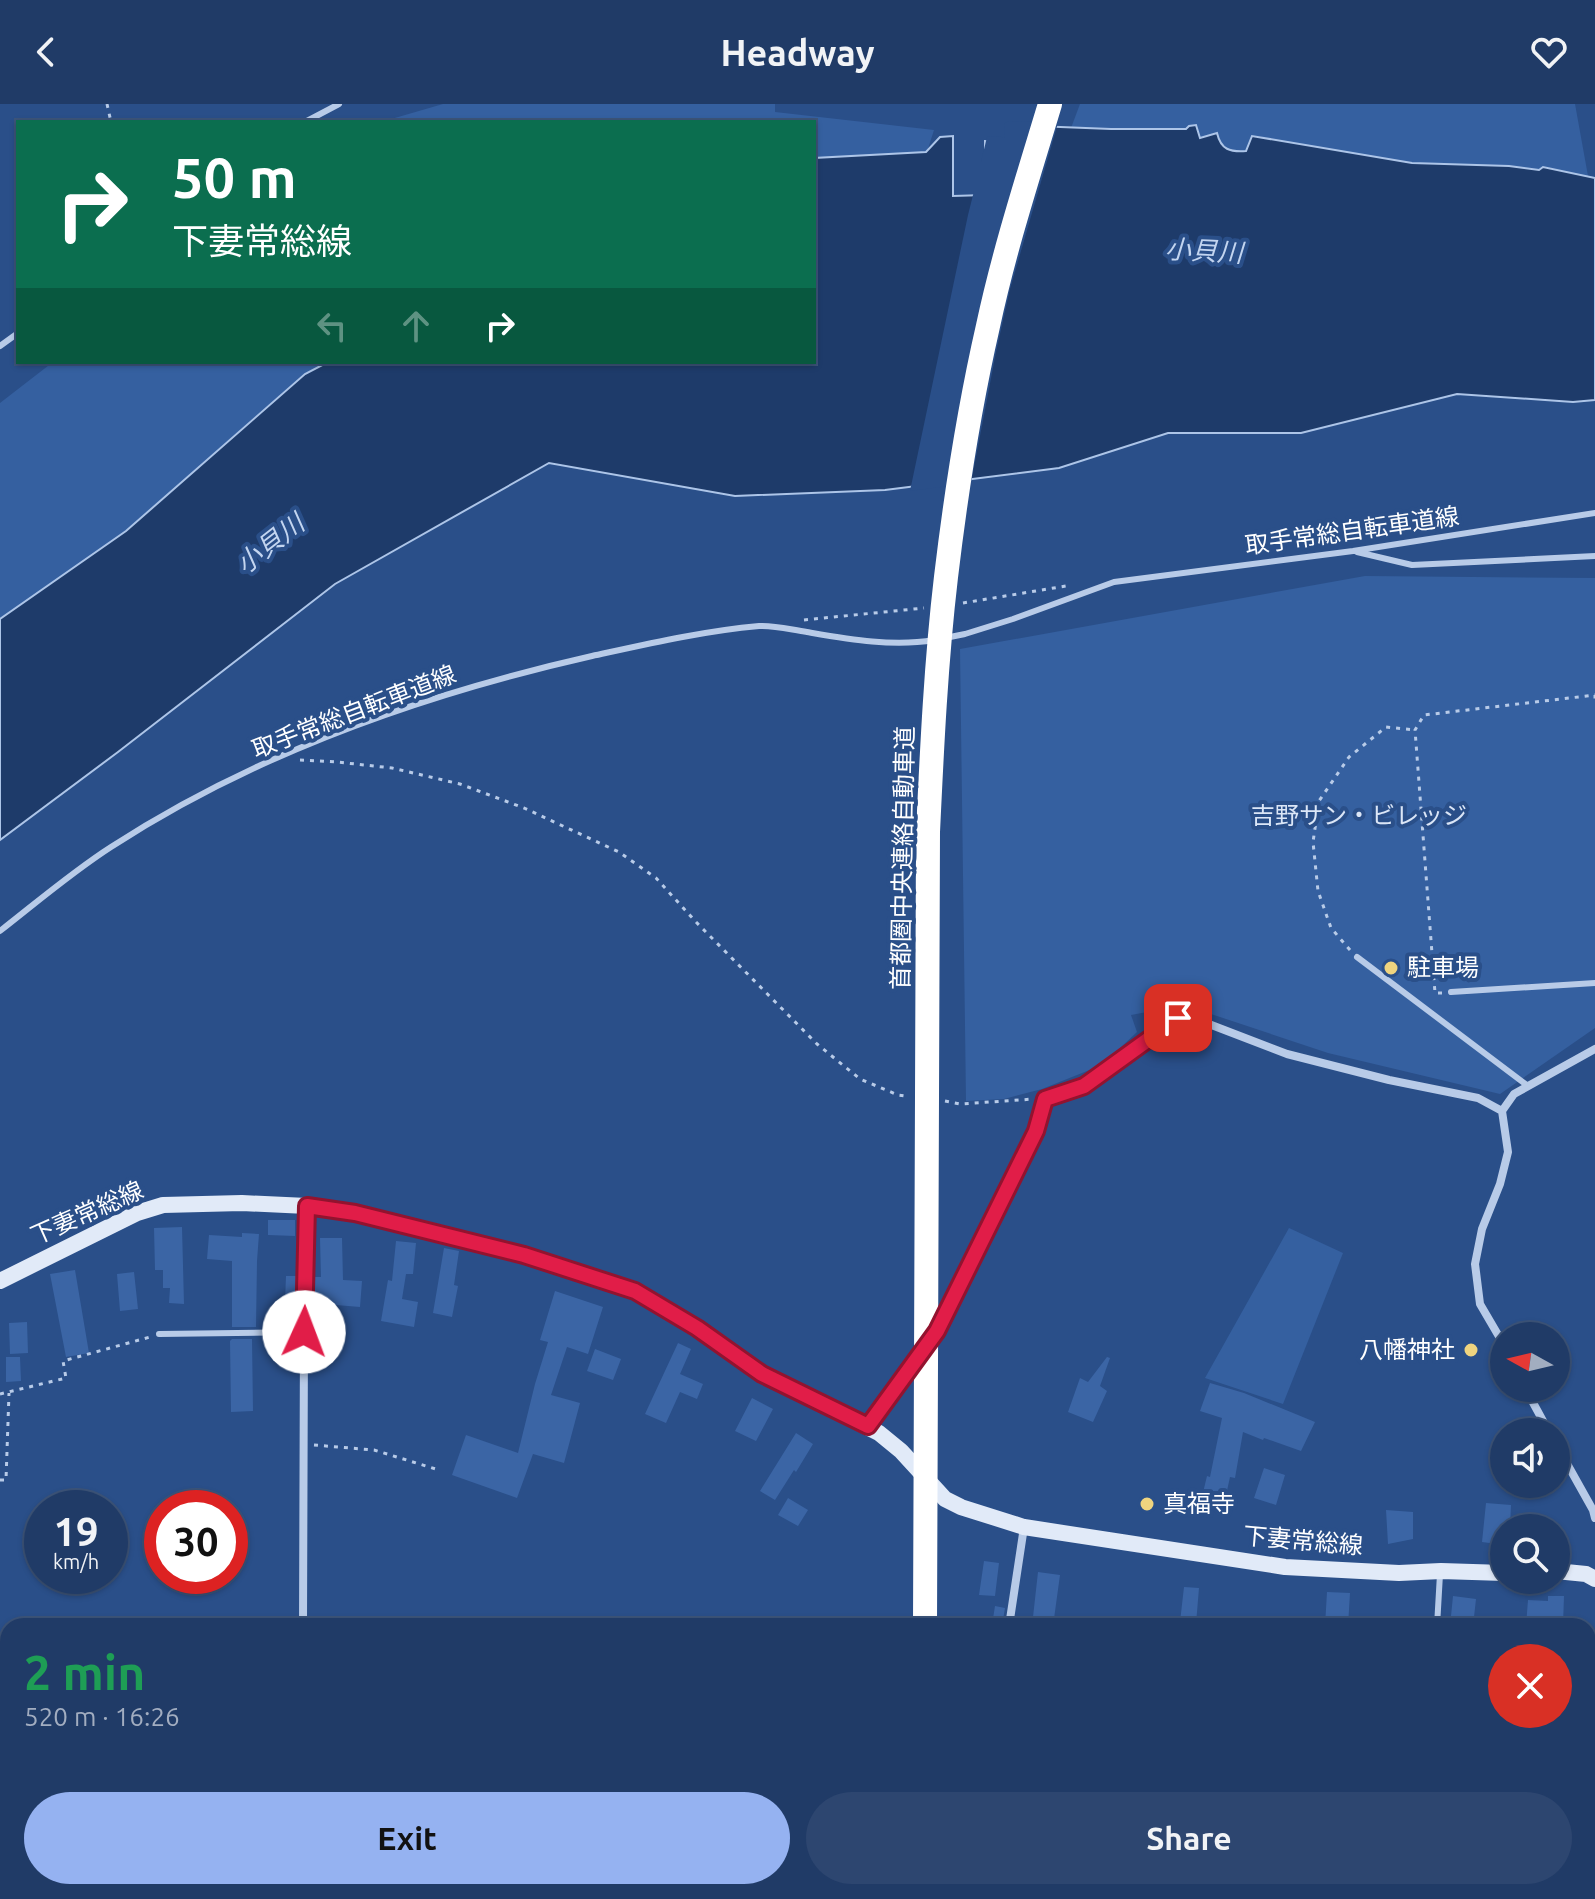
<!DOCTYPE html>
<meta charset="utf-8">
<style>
:root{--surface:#203b67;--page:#2d4670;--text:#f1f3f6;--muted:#a2adc0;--line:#3d557b;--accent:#95b2f1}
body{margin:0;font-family:Ubuntu,"Noto Sans JP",sans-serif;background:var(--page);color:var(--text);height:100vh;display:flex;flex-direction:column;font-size:30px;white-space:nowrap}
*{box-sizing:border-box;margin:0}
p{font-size:26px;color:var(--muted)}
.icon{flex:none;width:44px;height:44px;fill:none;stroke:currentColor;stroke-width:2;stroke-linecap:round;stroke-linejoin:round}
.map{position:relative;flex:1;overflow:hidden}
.side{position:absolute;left:0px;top:1514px;width:1596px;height:282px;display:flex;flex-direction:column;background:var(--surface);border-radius:24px 24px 0 0;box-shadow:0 2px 6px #0004,0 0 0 2px var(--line)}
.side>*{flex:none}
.hud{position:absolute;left:16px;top:16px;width:800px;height:244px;border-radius:0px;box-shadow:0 2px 6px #0004,0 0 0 2px var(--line);background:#0b6e4f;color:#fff;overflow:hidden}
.needle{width:52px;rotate:278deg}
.controls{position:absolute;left:1490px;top:1218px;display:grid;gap:16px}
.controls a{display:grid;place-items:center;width:80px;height:80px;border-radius:50%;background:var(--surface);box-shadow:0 2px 6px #0004,0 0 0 2px var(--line);font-size:40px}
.speed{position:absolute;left:24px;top:1386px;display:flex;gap:16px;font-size:40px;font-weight:700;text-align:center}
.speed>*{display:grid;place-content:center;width:104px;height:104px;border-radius:50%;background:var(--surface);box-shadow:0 2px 6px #0004,0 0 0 2px var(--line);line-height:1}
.speed small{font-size:20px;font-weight:400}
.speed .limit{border:12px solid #d22;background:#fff;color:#111}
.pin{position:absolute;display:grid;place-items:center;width:68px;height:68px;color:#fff;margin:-34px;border-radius:16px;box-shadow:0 4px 12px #0006}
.me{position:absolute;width:88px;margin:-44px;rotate:2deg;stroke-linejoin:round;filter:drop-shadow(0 0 6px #0008)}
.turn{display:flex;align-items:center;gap:28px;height:168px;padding:0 24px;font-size:36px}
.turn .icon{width:104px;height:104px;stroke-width:2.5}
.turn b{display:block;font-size:56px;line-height:68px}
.lanes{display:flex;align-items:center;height:76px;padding:0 24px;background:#0003;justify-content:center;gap:40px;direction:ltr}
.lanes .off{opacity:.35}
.round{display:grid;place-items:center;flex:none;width:84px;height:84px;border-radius:42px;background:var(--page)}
.summary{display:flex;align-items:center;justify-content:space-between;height:136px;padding:0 24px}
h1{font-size:48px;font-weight:700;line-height:60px;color:#1e9e55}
.action{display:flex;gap:16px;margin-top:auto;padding:16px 24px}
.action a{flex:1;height:92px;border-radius:48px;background:var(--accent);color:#111;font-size:32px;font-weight:700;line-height:92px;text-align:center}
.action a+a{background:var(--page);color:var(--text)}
header{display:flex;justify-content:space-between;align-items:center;height:104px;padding:0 24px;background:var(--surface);font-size:36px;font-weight:700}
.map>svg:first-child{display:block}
.green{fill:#3560a0}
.water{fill:#1e3b6a;stroke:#adc5e8;stroke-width:2}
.pier{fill:#2a4f89}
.building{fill:#3b65a5}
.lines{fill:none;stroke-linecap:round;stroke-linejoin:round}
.path{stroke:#b8cbe8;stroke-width:3;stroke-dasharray:4 6;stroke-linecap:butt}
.service{stroke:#b8cbe8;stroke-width:6}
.minor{stroke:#b8cbe8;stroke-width:8}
.secondary{stroke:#e1eaf8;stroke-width:16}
.motorway{stroke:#fff;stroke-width:24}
.motorway-bridge{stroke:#fff;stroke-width:24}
.route-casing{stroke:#92132f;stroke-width:20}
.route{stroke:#e11d48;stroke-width:14}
.poi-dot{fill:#efd47f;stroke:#2a4f89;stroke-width:3}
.labels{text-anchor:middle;stroke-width:8;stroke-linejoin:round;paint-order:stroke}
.street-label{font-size:24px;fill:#fff;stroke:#2a4f89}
.park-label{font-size:24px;fill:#dbe6f7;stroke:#2a4f89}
.poi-label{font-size:24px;fill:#fff;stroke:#2a4f89;text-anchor:start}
.water-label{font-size:26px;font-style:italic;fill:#c3d5f0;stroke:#2a4f89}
</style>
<header><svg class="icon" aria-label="back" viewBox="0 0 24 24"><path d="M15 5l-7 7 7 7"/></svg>Headway<svg class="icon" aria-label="heart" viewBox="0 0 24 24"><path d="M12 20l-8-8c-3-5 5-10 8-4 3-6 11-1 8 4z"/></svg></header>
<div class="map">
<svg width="1595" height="1795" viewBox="0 0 1595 1795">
<rect width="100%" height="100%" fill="#2a4f89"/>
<path class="green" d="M443 0H775V8L934 26 927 48 814 54V18H381Z
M1080 0H1575L1588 72 1509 62 1412 59 1283 38 1258 32H1252L1247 47C1225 48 1225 46 1214 29L1208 33 1200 34 1189 22 1186 25 1071 24Z
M53 258H328L304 270 126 427 0 515V299Z
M1365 472 1595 474V924L1500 990 1328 949 1184 901 1131 911 1137 928 1102 961 1042 985 1004 995 966 997 960 545Z
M1289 1124 1343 1149 1283 1300 1205 1274Z"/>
<path class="water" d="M1009 21 1111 25H1186L1189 22 1196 21 1200 34 1217 29C1221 46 1230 48 1246 47L1252 32 1412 59 1509 62 1539 66 1543 63 1595 74V296L1573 298 1457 290 1301 329H1168L1059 364 885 386 735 392 549 359 335 480 118 648 0 736V515L126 427 305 270 328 258H814V54L926 48 940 33 953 32V92L985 91V37L1007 38Z"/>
<path class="pier" d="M1009 17 1058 19 1010 185 996 248 971 379 910 387 968 111 974 87H981V58L987 33 999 32 1004 34 1005 19Z"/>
<path class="building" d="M268 1116H295V1132L268 1131Z
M182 1123 184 1200 169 1199 170 1184H163V1166H155L154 1124Z
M242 1129 259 1130 257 1157 256 1223H232V1157L207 1155 209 1131 242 1133Z
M320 1134H342L343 1176 362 1177 360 1203 312 1199V1173H321Z
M396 1137 416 1139 413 1170H406L402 1195 418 1198 414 1223 381 1217 388 1176 392 1177Z
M444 1144 459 1147 454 1181 458 1182 452 1213 433 1209Z
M75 1166 89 1249 66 1253 50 1170Z
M134 1168 138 1205 120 1207 117 1170Z
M286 1172H298V1198H285Z
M555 1187 603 1203 588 1250 567 1243 551 1291 580 1299 564 1359 533 1350 517 1394 452 1371 466 1331 518 1349 535 1280 548 1238 540 1236Z
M27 1218 28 1249 10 1250 9 1219Z
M232 1235H252L253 1307 231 1308 230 1237Z
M678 1239 691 1245 680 1270 703 1280 697 1295 680 1288 666 1319 645 1310Z
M595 1245 621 1255 613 1276 587 1267Z
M6 1253H20L21 1277 6 1278Z
M1107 1253 1110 1254 1100 1282 1107 1287 1093 1318 1068 1308 1080 1274 1088 1278Z
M1210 1279 1244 1289 1315 1318 1301 1347 1264 1334 1263 1336 1243 1328 1235 1374 1230 1373 1223 1405 1200 1401 1207 1372 1210 1373 1222 1314 1200 1307Z
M752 1294 773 1305 756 1337 735 1327Z
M796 1329 813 1340 796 1368 794 1366 775 1396 760 1387Z
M1264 1364 1285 1371 1276 1401 1254 1394Z
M788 1394 808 1406 798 1422 778 1411Z
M1486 1399 1511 1401 1510 1424H1504V1441L1482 1438Z
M1386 1406 1413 1408V1435L1388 1440Z
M984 1457 999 1459 995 1492 979 1491Z
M1038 1468 1060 1471 1053 1522H1032Z
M1184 1483 1199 1484 1196 1520 1180 1518Z
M1327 1488 1350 1489 1348 1522H1325Z
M1453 1492 1476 1495 1473 1522H1450Z
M1548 1492H1564L1563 1521 1539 1520V1522H1526L1528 1496 1548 1497Z
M995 1502 1005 1504 1002 1522 992 1521Z"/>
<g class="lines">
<path class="path" d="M107 0 111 18
M963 499 1066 482
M804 516 924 504
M300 656 337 658 392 664 460 680 524 704 619 748 656 774 696 818 817 940 860 975 898 991 906 992
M1350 846 1331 824 1318 787 1313 738 1319 697 1349 653 1386 623 1415 626
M1442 889H1435L1415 626 1424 611 1595 591V595
M945 997 960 1000 1034 995
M0 1290 66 1274 63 1257 150 1233
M314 1341 374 1346 439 1366
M0 1376H6L9 1289
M512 1788 514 1795
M1047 1788 1049 1795
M850 1795 851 1791 857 1788"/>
<path class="service" d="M305 18 339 0
M0 242 18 229
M1357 448 1412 461 1595 452
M945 534 965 530 1013 515 1114 478 1353 447 1595 409
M0 827C36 799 72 768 111 743 257 648 424 590 592 552 647 540 703 527 759 522 775 521 792 526 807 528 848 535 892 543 934 536
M1357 853 1528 982
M1451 888 1595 879
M159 1230 304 1228
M1437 1522 1440 1470
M1588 1665 1595 1649
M1530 1795 1533 1788"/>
<path class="minor" d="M933 1232 1036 1027 1045 995 1084 982 1178 914 1201 917 1287 950 1389 976 1478 994 1502 1007
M1504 1241 1480 1200 1475 1160 1482 1125 1500 1080 1508 1048 1502 1007 1514 990 1595 945
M1525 1284 1549 1328
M868 1322 920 1250
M1556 1340 1593 1406 1595 1414
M303 1522 304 1228 307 1103
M1009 1522 1024 1423
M1156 1788 1166 1795
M301 1795V1788
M357 1795 385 1788"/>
<path class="secondary" d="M0 1177 137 1109 163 1101 242 1099 307 1102 355 1109 524 1151 635 1187 697 1224 762 1270 879 1329 901 1347 945 1395 961 1403 1024 1423 1285 1463 1399 1469 1441 1467 1504 1469
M1556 1467 1586 1470 1595 1475"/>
<path class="motorway" d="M924 1795V1788"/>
<path class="motorway-bridge" d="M925 1522 928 728C932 643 936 558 946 473 956 389 969 305 988 222 1004 147 1028 73 1050 0"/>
</g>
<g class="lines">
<defs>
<path id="route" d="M304 1228 307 1102 355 1109 524 1151 635 1187 697 1224 762 1270 868 1322 937 1227 1036 1027 1045 995 1084 982 1178 914"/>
</defs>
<use href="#route" class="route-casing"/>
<use href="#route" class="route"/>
</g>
<g class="poi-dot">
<circle cx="1391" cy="864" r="8"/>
<circle cx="1471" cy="1246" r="8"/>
<circle cx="1147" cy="1400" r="8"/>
</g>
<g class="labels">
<g class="street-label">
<text transform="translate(1352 427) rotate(-8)" y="8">取手常総自転車道線</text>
<text transform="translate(354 608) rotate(-21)" y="8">取手常総自転車道線</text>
<text transform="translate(903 754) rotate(-89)" y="8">首都圏中央連絡自動車道</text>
<text transform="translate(87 1109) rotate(-24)" y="8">下妻常総線</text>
<text transform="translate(1303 1437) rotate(5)" y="8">下妻常総線</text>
</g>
<g class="park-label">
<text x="1359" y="720">吉野サン・ビレッジ</text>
</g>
<g class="poi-label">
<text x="1407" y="872">駐車場</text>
<text x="1455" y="1254" text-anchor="end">八幡神社</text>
<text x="1163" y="1408">真福寺</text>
</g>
<g class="water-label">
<text transform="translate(1204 147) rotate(3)" y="9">小貝川</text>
<text transform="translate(270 440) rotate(-38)" y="9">小貝川</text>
</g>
</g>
</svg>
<div class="controls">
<a><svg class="needle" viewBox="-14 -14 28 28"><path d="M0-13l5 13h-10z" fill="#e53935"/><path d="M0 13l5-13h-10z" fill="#a2adc0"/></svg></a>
<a><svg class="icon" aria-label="sound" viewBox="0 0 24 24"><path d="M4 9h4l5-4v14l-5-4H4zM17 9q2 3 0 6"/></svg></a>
<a><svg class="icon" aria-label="search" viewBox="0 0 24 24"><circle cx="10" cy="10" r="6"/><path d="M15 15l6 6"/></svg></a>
</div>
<div class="speed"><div>19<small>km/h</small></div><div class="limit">30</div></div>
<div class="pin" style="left:1178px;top:914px;background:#d93025"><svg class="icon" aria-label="arrive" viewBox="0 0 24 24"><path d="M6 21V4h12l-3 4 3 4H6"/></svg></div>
<svg class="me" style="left:304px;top:1228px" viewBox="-20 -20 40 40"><circle r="19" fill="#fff"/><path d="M0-13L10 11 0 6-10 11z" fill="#e11d48"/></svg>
<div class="hud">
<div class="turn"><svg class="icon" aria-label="right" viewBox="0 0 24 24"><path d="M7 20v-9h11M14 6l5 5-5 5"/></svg><div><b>50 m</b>下妻常総線</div></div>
<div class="lanes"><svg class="icon off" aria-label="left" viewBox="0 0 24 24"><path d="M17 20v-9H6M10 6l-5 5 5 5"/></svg><svg class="icon off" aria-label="ahead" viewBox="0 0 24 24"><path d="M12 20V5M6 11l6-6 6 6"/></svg><svg class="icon" aria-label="right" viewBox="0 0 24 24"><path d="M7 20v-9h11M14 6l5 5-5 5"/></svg></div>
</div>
<section class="side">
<div class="summary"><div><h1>2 min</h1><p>520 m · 16:26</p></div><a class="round" style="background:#d93025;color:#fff"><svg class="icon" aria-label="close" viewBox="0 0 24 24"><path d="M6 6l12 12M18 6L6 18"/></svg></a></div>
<div class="action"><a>Exit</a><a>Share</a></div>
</section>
</div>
